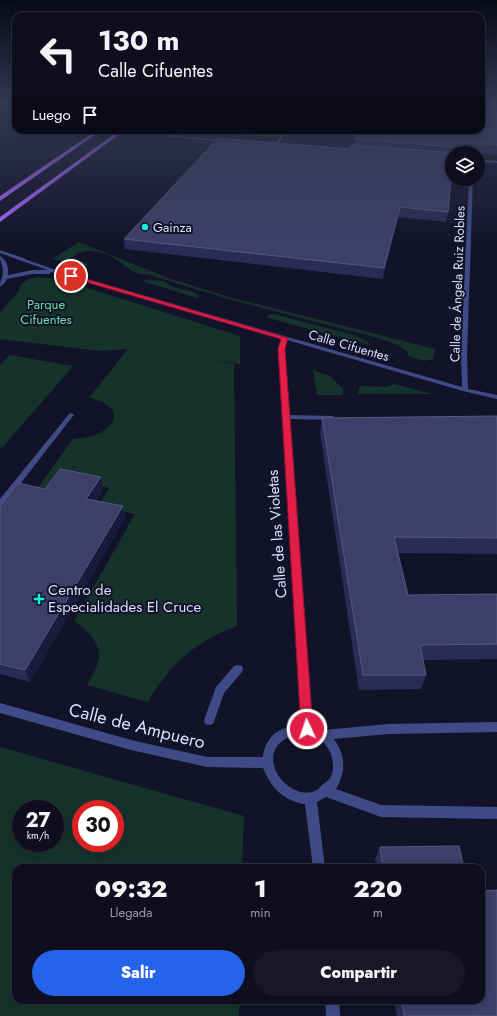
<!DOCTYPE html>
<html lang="es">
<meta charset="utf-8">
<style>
:root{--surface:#0e0e1f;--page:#171728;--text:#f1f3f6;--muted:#9b9ca4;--line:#2e2e3d;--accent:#2563eb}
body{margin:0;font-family:Jost,sans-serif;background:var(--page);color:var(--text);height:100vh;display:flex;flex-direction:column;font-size:15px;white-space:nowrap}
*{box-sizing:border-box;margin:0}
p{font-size:13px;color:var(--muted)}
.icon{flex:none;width:22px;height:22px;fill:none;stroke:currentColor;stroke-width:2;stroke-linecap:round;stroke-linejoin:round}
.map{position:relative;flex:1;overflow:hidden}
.panel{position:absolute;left:12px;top:864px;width:473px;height:140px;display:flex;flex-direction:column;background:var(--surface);border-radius:12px;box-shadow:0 2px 10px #0003,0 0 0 1px var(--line)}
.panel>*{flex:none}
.hud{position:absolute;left:12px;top:12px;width:473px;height:122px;border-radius:12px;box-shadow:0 2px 10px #0003,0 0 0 1px var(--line);background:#0e0e1f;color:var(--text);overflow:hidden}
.fabs{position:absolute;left:445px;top:146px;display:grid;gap:8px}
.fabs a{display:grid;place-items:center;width:40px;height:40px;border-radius:50%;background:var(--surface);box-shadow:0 2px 10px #0003,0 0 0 1px var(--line);font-size:20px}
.speed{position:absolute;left:12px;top:800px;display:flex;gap:8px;font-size:20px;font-weight:700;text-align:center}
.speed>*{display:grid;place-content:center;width:52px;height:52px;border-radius:50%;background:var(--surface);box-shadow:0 2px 10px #0003,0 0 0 1px var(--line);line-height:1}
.speed small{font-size:10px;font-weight:400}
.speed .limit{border:6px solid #d22;background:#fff;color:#111}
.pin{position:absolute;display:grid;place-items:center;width:34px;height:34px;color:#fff;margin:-17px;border:2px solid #fff;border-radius:50%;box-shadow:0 1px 4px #0007}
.me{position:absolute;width:44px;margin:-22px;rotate:357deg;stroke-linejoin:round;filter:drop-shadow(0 0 3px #0008)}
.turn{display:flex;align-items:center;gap:14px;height:84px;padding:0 20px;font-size:18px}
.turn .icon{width:52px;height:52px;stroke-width:2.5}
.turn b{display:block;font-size:28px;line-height:34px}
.then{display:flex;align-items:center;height:38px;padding:0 20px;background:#0003;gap:8px;font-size:15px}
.eta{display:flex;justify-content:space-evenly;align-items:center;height:68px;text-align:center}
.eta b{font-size:24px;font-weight:800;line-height:28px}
.action{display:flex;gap:8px;margin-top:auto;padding:8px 20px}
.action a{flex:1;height:46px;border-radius:24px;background:var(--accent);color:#fff;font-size:16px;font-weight:800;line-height:46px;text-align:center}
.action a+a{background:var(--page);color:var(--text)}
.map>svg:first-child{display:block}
.green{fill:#15332b;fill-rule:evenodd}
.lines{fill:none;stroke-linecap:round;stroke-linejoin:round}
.pedestrian{fill:#3f4b86;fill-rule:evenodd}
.minor{fill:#3f4b86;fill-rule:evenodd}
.tertiary{fill:#3f4b86;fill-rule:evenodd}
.primary{fill:#a367f9;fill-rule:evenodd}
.wall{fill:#2b2c56}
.shaded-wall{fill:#191a3c}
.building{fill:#3e3f68;stroke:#57587f}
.route{fill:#e11d48;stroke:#92132f}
.poi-dot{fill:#0ff5db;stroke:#121329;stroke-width:1.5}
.labels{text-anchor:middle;stroke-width:4;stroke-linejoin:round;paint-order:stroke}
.far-poi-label{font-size:13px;fill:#dbdefe;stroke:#121329;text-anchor:start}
.far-street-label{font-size:13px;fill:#dbdefe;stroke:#121329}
.far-park-label{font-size:13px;fill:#68dca6;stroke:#121329}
.street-label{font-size:15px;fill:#dbdefe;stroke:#121329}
.poi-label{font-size:15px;fill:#dbdefe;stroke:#121329;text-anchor:start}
.near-street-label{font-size:18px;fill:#dbdefe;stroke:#121329}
</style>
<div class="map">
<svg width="497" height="1016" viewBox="0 0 497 1016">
<rect width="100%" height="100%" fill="#121329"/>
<path class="green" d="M196 130H283L278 138 195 131Z
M79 242 168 278 229 297 435 349 433 359 424 361 408 356V352L398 345 378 338 228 299 150 275C146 274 141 274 137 273 129 270 123 264 116 259 106 252 83 246 73 257L78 261 85 262 88 266 52 259Z
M38 277 59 279 240 336V364L214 360 234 364 237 626C196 641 170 664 148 702L87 685C91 677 97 668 99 659 101 643 87 629 74 621L135 514 98 507 109 488 61 478 48 496 34 493 73 439C83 438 94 437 103 431 126 416 109 401 89 398L128 349 99 351 0 339V312L18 292 21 284 29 279Z
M144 280 164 281 172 287 194 292 200 296 197 298 145 282Z
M274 314 353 335 368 341 369 345 268 318 267 315Z
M9 355 73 366 2 448 0 447V365Z
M313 370 330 376 343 389V395H317Z
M394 384 432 394H358L360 386 388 387Z
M0 747 244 816 242 868H16V1000H240L239 1016H0ZM21 809H55V843H21ZM81 809H115V843H81Z"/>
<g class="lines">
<path class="pedestrian" d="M284 130H288L276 146H274Z
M238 665 242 666 243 669 242 672 224 693 213 724 209 725 205 724 204 720 216 687 234 666Z"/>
<path class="minor" d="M169 135 226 140 228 141 226 142 170 137Z
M478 160 497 161V163L478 162Z
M469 179H473L467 355 468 389 497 395V399L463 391 287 340 285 349 289 415 333 416 336 418 333 420 290 419 312 725 324 730 388 724 497 722V732L388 734 334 739C346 756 346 772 336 789L381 805 497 807V819L381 817 326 797 317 802 325 868H313L305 804C300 804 297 802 293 801 277 794 270 784 263 768L207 767 131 750 0 713V703L131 740 207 757H263C263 750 268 739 274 734 279 730 295 723 301 723L279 349 281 339 51 272 49 274H33L6 279 4 278V276L33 270H48L22 261V259H24L59 271 462 387 461 355ZM298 733C303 734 308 734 313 736 328 741 336 759 332 774 330 779 327 782 322 785 320 787 318 790 315 791 290 801 258 762 281 742 285 738 293 736 298 733Z
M71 413 74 415 73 416 3 506 0 507V499L69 414Z
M325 1000H339L340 1016H326Z"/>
<path class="tertiary" d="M0 250 26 259V260L22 261 0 253Z
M0 256C11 263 11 280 0 287 0 281 3 277 3 271 3 266 0 262 0 256Z"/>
<path class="primary" d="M97 130H102L0 201V196Z
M120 130H125L0 222V217Z"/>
</g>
<path class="wall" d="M497 106V155L453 152 448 212 446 222 398 217 383 279 125 249 124 239 350 149 353 145 354 139Z
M497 416V554L398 553 408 595 497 594V659L423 660 426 675 421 689 359 690 320 433 322 418Z
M45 489H103L96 500 123 506 125 518 30 682 0 674V506Z
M380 847 464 868H376L375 859Z
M394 1000H481L497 1016H397Z"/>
<path class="shaded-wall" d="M400 207 398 217 383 279 384 268Z
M101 477 103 489 89 511 86 499Z
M123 506 125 518 30 682 25 670Z"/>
<path class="building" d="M481 104 483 106H497V145L455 142 454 147 354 139 358 130H481Z
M218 138 350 149 352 145 454 153H452V171L448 212 400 207 384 268 124 239Z
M497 416V538L394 537 408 595 497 594V644L420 645 426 675H363L322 418Z
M60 469 101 477 86 499 123 506 25 670 0 664V506L18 483 45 489Z
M459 846 464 868H383L380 847Z
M497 890V1016H404L402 1000H481V891Z"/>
<linearGradient id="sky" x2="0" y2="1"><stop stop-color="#0a0a17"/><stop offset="0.42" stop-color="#333954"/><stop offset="1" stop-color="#333954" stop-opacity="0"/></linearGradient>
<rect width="497" height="246" fill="url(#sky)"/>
<path class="route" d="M69 274 288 338 285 349 313 729 312 733 307 735 303 733 301 729 278 349 281 339 69 277Z"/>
<g class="poi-dot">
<circle cx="145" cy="227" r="4"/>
<path d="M37 593h4v4h4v4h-4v4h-4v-4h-4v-4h4z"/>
</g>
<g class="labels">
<g class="far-poi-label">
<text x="153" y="232">Gainza</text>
</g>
<g class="far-street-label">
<text transform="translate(457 284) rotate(-88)" y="5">Calle de Ángela Ruiz Robles</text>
<text transform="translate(349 345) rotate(16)" y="5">Calle Cifuentes</text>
</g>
<g class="far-park-label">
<text x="46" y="309">Parque<tspan x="46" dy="15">Cifuentes</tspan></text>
</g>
<g class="street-label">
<text transform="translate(277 534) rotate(-94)" y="5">Calle de las Violetas</text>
</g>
<g class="poi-label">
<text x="48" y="595">Centro de<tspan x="48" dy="17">Especialidades El Cruce</tspan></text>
</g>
<g class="near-street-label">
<text transform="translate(137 726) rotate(14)" y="6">Calle de Ampuero</text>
</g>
</g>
</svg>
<div class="fabs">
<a><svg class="icon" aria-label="layers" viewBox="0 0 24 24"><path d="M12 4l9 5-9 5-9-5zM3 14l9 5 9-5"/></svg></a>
</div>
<div class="speed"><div>27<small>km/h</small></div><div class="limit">30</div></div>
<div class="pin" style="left:71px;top:276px;background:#d93025"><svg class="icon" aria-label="arrive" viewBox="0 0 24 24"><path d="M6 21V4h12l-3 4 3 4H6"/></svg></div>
<svg class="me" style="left:307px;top:729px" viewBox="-20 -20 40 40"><circle r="17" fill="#e11d48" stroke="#fff" stroke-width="3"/><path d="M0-11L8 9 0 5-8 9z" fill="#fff"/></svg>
<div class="hud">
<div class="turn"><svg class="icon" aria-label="left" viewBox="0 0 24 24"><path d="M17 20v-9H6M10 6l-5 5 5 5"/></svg><div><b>130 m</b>Calle Cifuentes</div></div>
<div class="then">Luego<svg class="icon" aria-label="arrive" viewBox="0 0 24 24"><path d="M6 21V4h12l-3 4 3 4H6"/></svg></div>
</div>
<section class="panel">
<div class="eta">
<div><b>09:32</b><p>Llegada</p></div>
<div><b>1</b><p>min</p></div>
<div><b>220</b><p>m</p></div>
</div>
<div class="action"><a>Salir</a><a>Compartir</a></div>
</section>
</div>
